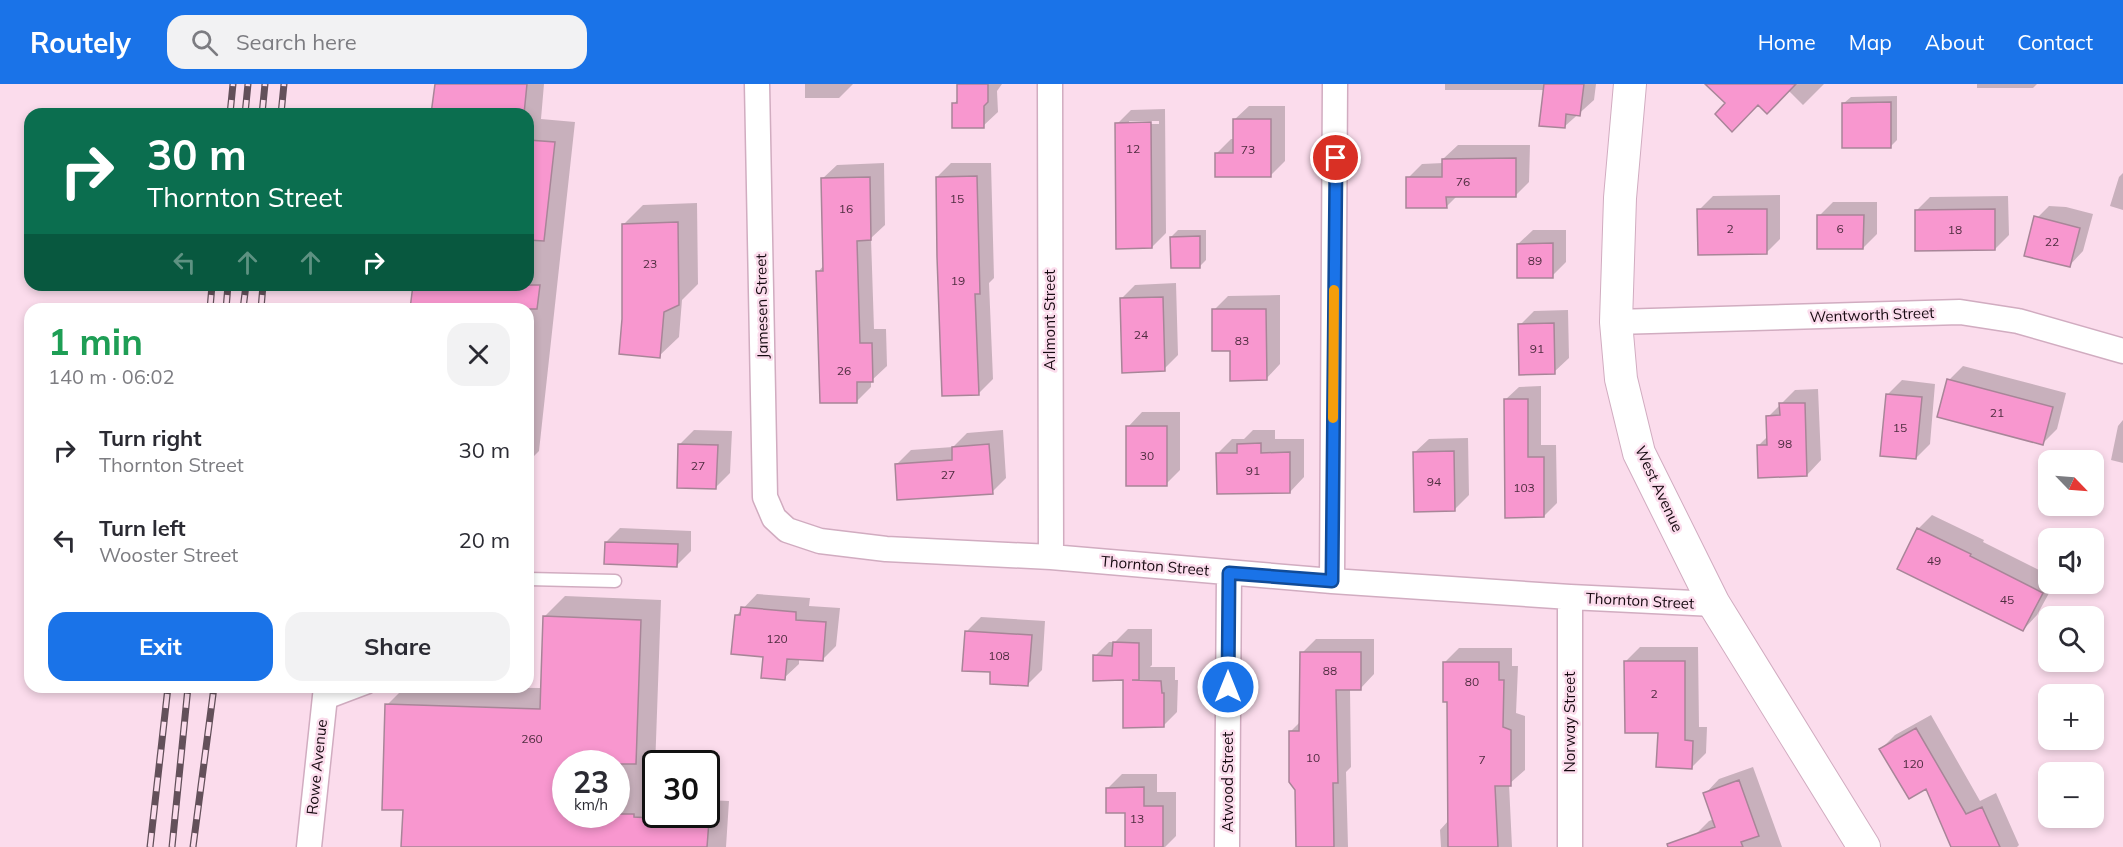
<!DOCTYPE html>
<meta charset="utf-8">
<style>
:root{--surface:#fff;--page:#f2f2f3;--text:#2b2b33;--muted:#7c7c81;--accent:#1a73e8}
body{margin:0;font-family:Mulish,sans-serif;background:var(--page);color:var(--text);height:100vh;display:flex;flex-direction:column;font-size:22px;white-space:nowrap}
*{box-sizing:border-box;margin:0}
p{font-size:20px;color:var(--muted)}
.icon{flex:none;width:33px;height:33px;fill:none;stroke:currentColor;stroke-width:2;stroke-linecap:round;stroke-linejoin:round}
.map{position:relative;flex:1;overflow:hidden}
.sheet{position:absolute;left:24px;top:219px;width:510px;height:390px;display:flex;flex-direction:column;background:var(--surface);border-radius:18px;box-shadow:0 3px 9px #0003}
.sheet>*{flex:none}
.hud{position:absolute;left:24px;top:24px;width:510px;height:183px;border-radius:18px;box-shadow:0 3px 9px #0003;background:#0b6e4f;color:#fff;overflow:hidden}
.needle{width:39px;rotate:115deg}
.fabs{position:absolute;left:2038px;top:366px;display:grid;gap:12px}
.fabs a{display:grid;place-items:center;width:66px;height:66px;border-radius:12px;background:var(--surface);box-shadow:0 3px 9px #0003;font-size:30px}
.speed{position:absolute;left:552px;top:666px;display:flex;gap:12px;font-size:30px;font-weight:700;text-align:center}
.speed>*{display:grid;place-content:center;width:78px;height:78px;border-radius:50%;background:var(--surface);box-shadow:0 3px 9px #0003;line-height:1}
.speed small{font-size:15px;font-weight:400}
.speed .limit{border:3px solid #111;border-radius:9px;background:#fff;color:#111}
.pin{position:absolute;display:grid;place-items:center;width:51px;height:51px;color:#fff;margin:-26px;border:3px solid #fff;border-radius:50%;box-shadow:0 2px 6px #0007}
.me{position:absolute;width:66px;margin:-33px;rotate:0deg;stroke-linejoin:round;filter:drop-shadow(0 0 4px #0008)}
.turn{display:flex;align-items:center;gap:21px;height:126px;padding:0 24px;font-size:27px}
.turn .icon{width:78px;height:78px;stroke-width:2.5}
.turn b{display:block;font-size:42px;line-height:51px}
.lanes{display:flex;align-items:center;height:57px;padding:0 24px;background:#0003;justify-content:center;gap:30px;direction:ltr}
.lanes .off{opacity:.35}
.round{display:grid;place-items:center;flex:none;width:63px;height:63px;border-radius:18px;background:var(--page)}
.overview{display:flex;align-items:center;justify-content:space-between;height:102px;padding:0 24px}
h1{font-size:36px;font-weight:700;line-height:45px;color:#1e9e55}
.button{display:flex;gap:12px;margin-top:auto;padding:12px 24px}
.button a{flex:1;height:69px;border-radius:18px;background:var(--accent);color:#fff;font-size:24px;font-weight:700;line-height:69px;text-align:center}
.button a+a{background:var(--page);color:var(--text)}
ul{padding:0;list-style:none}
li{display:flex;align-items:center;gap:18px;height:90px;padding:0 24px}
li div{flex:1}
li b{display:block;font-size:22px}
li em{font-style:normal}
header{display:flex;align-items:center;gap:36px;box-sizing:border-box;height:84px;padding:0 30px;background:var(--accent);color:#fff}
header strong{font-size:28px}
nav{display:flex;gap:33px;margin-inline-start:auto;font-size:21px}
.search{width:420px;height:54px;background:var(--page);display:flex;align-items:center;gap:15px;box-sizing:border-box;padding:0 21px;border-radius:18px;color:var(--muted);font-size:22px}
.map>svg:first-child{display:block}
.shadow{fill:#0003;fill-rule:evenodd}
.building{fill:#f897cf;stroke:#a88598;stroke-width:1.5}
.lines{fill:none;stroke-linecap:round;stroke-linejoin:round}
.service-casing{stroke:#d1acc0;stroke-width:15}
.minor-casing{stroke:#d1acc0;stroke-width:27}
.tertiary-casing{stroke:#d1acc0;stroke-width:34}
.service{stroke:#fff;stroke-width:12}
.minor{stroke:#fff;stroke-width:24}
.tertiary{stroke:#fff;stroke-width:32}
.rail-casing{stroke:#63505a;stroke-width:7}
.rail{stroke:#fbdcec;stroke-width:4.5;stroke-dasharray:14;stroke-linecap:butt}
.route-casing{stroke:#114b97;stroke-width:15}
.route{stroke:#1a73e8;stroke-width:10}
.slow{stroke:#f59e0b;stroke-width:10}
.labels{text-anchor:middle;stroke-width:5;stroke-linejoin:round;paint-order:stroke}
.number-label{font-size:12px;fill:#4f2d40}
.street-label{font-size:15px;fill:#170a11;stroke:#fbdcec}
</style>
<header>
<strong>Routely</strong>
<div class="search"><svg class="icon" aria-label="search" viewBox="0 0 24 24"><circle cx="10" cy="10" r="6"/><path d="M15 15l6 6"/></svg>Search here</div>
<nav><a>Home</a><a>Map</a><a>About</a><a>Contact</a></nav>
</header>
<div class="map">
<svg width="2123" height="763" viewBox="0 0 2123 763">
<rect width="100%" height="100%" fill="#fbdcec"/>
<path class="shadow" d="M436 0H544L541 35 575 38 539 367 528 378V225H412L414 201H528V30H433Z
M805 0H853L839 14H805Z
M958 0H1002L997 7 998 28 983 42 954 20 958 15Z
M1445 0H1596L1594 16 1564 43 1545 6H1445Z
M1729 0H1824L1803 21 1788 6 1758 19H1727Z
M1977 0H2037L2033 4H1977Z
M1897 12V56L1890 63 1844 19 1851 13Z
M1249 22H1285V77L1270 92 1217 69 1231 55H1234V36Z
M1165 25 1166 149 1152 163 1117 40 1131 26ZM1129 37H1159V40H1129Z
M1458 61H1530L1529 98 1515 112H1457L1446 123 1408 94 1422 80 1443 79V75Z
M884 79 885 141 871 154 874 245H886L887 282 871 297V303L857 317 818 188 824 181 822 95 837 81Z
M951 79H991L994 194 989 199 993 295 979 309 937 93Z
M2123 89V126L2110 122 2119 93Z
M1780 111V155L1766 169 1699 126 1713 112Z
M2008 112 2009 151 1995 165 1916 127 1930 113Z
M1833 118H1877V150L1863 164 1819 132Z
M697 119 698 200 682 216 679 253 659 272 624 236 623 141 643 121Z
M2049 122 2066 123 2093 130 2083 167 2069 182 2035 136Z
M1178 146H1206V176L1199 183 1171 153Z
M1533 146H1566V178L1552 192 1518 160Z
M1176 199 1178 271 1164 285 1121 215 1135 201Z
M1280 211V280L1266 295 1231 266 1214 226 1228 212Z
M1568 226 1569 274 1554 288 1520 241 1534 227Z
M1963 282 2066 309 2057 345 2043 359 1949 296Z
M1902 296 1935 300 1930 360 1916 374 1887 311Z
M1541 302V361H1556L1557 419 1544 432 1505 316 1519 303Z
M1818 305 1821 376 1807 391 1758 362 1768 352V333L1795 306Z
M1142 328H1180V386L1166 400 1128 343Z
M2123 336V379L2111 376 2118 342Z
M694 346 732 347 730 389 716 403 680 360Z
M1003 346 1006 394 992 408 897 380 911 366 953 363 967 349Z
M1253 346H1275V355H1304V393L1290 408 1218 369 1232 355H1244Z
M1468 354 1469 411 1455 425 1414 369 1429 355Z
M1932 431 1984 456 1983 458 2049 491V500H2054L2037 531 2023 546 1918 445Z
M620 444 691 447V467L677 481 606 458Z
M757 510 810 514 809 522 840 524 836 562 822 576 799 574V580L784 594 764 571 736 532Z
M565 512 661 516 654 713H656V730H706V716L729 717 726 763H402L404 725 387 621 405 603 542 604 544 533ZM566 680H616V730H566Z
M981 533 1045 537 1042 586 1028 600 991 587 967 547Z
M1128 545H1152V581L1150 583H1175V596H1178L1177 628 1163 642 1124 595 1095 572 1109 558H1115Z
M1316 555H1374V590L1360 605H1350L1351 683 1346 688 1348 763H1298L1296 705 1290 648 1301 637 1302 569Z
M1640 563H1698L1699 643H1707L1706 669 1692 683 1659 648 1626 577Z
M1459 564H1512V582H1518L1516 629 1525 632V686L1509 700 1512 763H1441L1440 746 1449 736 1448 617 1445 578Z
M1931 631 1980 717 1996 709 2019 761 2017 763H1953L1927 703 1881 665 1895 651Z
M1753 683 1782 763H1699L1695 751 1709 737 1714 735 1705 710 1719 695Z
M1122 690H1157V708H1176V752L1165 763H1127L1126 728 1108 704Z"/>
<path class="building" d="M435 0H527L524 30H431Z
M957 0H988V18L984 22V44H952V19H957Z
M1544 0H1584L1580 32 1566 30 1565 44 1539 42Z
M1705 0H1796L1767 30 1758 21 1732 48 1715 30 1725 19Z
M1891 18V64H1842V19Z
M1233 35H1271V93H1215V69H1233Z
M1151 38 1152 164 1116 165 1115 39Z
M528 56 555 58 544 157 528 156Z
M1516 74V113H1446L1447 124H1406V93H1442V75Z
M977 92 980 210H975L979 311 942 312 937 173 936 93Z
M870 93 871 156 857 157 860 259H872L873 298H857V319H820L816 187H823L821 94Z
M1697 125H1767V170L1698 171Z
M1995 125V166L1915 167V126Z
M1817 131H1864L1863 165H1817Z
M2034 132 2080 144 2070 183 2024 172Z
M678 138 679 221 664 228 660 274 619 270 622 235V140Z
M1200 152V184H1171L1170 153Z
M1553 159V194H1517V160Z
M413 201H540L537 225H410Z
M1163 213 1165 287 1122 289 1120 214Z
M1212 225H1266L1267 296 1230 297V267H1212Z
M1554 239 1555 290 1519 291 1518 240Z
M1947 295 2053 323 2043 361 1937 333Z
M1886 310 1922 313 1916 375 1880 372Z
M1504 315H1528V373H1544V433L1505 434Z
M1779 319H1805L1807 392 1758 394 1757 361H1767L1766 332 1780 331Z
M1126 342H1167V402H1126Z
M1261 359V369L1290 368V409L1217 410 1216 369H1237V360Z
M678 360 718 361 716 405 677 404Z
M989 360 993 410 897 416 895 380 952 376V363Z
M1454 367 1455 427 1414 428 1413 368Z
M1917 444 1971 470 1970 472 2043 509 2023 547 1897 485Z
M605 458 678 460 677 483 604 480Z
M741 523 796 528V536L826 538 823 577 787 575 785 596 761 594 763 573 731 570 735 531H740Z
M543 532 641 536 636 680H566V730H634V733L709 737 707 763H401L403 726H382L385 620 540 625Z
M965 547 1032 551 1028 602 990 600V588L962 587Z
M1113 558 1139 559V596H1132L1161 597 1162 609H1164V643L1123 644V596L1093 597V571L1112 572Z
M1300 568H1361V606H1336L1338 699H1333L1334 763H1296L1295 706 1289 698V647H1299Z
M1624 577H1685V656L1693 657 1692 685 1656 683 1658 649H1625Z
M1443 578H1499V596H1504L1503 643 1511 646V702H1495L1498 763H1448L1447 618H1443Z
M1916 644 1966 730 1982 723 2000 763H1951L1926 705 1909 715 1879 665Z
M1739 696 1759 752 1741 758 1743 763H1668L1667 760 1715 743 1703 709Z
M1144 703V722H1163V763H1125V729H1106V704Z"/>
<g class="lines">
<defs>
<path id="service" d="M528 495 615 497
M324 620 369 603"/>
<path id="minor" d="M757 0 765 413 774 434 787 446 820 457 886 465 1051 473 1332 497 1570 513 1714 520
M1050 0 1051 473
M1616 238 1960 228 2018 237 2123 267
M1332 497 1335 0
M1570 513V763
M309 763 326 603
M1227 763 1229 489"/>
<path id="tertiary" d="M1630 0 1620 114 1616 238 1621 295 1639 369 1714 520 1864 763"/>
</defs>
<use href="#service" class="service-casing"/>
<use href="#minor" class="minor-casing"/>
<use href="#tertiary" class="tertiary-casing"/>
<use href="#service" class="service"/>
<use href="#minor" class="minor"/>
<use href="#tertiary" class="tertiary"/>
<defs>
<path id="rail" d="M230 30 233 0
M245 30 248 0
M262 30 265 0
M281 30 284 0
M210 225 212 201
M226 225 228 201
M243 225 246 201
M261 225 263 201
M150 763 168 603
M172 763 188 603
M193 763 214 603"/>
</defs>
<use href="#rail" class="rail-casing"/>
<use href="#rail" class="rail"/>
</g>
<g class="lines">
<defs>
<path id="route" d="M1228 603 1229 489 1332 497 1336 74"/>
</defs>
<use href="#route" class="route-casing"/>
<use href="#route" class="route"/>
<path class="slow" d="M1333 334 1334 206"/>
</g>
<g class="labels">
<g class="number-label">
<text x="1133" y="69">12</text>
<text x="1248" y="70">73</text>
<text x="1463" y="102">76</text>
<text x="957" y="119">15</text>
<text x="846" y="129">16</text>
<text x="1730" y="149">2</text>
<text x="1840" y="149">6</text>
<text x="1955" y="150">18</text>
<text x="2052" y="162">22</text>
<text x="1535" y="181">89</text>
<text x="650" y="184">23</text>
<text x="958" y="201">19</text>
<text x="1141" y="255">24</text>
<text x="1242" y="261">83</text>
<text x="1537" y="269">91</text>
<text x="844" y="291">26</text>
<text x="1997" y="333">21</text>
<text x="1900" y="348">15</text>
<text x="1785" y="364">98</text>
<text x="1147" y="376">30</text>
<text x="698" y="386">27</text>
<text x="1253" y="391">91</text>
<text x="948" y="395">27</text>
<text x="1434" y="402">94</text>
<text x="1524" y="408">103</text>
<text x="1934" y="481">49</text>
<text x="2007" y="520">45</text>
<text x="777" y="559">120</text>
<text x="999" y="576">108</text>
<text x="1330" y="591">88</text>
<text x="1472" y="602">80</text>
<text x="1654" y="614">2</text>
<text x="532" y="659">260</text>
<text x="1313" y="678">10</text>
<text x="1482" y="680">7</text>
<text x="1913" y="684">120</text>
<text x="1137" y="739">13</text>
</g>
<g class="street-label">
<text transform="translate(762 222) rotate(-91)" y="5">Jamesen Street</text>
<text transform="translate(1872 231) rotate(-2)" y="5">Wentworth Street</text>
<text transform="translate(1050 236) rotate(-90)" y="5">Arlmont Street</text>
<text transform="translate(1659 405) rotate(65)" y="5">West Avenue</text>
<text transform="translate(1155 482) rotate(5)" y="5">Thornton Street</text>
<text transform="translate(1640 517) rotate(3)" y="5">Thornton Street</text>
<text transform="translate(1570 638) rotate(-90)" y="5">Norway Street</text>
<text transform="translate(317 683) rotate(-84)" y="5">Rowe Avenue</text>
<text transform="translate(1228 698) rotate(-90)" y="5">Atwood Street</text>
</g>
</g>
</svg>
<div class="fabs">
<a><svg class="needle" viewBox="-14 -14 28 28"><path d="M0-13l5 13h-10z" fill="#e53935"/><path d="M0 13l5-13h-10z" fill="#7c7c81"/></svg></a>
<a><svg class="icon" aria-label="sound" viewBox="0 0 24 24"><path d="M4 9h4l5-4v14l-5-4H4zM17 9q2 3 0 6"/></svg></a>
<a><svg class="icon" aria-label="search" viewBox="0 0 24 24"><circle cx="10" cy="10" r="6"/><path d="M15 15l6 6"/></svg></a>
<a>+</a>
<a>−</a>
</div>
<div class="speed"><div>23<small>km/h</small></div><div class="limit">30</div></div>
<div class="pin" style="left:1336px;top:74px;background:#d93025"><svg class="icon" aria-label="arrive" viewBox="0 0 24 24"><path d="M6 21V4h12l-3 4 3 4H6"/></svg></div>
<svg class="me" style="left:1228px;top:603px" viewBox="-20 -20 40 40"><circle r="17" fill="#1a73e8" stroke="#fff" stroke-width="3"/><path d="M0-11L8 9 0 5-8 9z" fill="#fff"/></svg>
<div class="hud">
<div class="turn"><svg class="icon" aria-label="right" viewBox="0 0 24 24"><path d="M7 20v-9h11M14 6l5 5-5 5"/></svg><div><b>30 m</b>Thornton Street</div></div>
<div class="lanes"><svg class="icon off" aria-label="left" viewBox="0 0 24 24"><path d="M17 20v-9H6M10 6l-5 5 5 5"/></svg><svg class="icon off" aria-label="ahead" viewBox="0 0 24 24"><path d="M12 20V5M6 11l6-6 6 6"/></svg><svg class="icon off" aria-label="ahead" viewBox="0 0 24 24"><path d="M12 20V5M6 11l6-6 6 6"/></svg><svg class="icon" aria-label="right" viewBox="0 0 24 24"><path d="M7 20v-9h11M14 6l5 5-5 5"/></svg></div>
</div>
<section class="sheet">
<div class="overview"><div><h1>1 min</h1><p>140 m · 06:02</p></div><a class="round"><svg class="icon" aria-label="close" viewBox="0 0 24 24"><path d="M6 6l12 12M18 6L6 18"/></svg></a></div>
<ul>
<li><svg class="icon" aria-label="right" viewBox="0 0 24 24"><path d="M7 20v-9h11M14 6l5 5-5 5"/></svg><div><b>Turn right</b><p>Thornton Street</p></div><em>30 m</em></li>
<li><svg class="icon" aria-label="left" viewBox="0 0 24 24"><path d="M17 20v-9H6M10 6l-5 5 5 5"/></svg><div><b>Turn left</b><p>Wooster Street</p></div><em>20 m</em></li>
</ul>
<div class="button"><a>Exit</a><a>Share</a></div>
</section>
</div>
